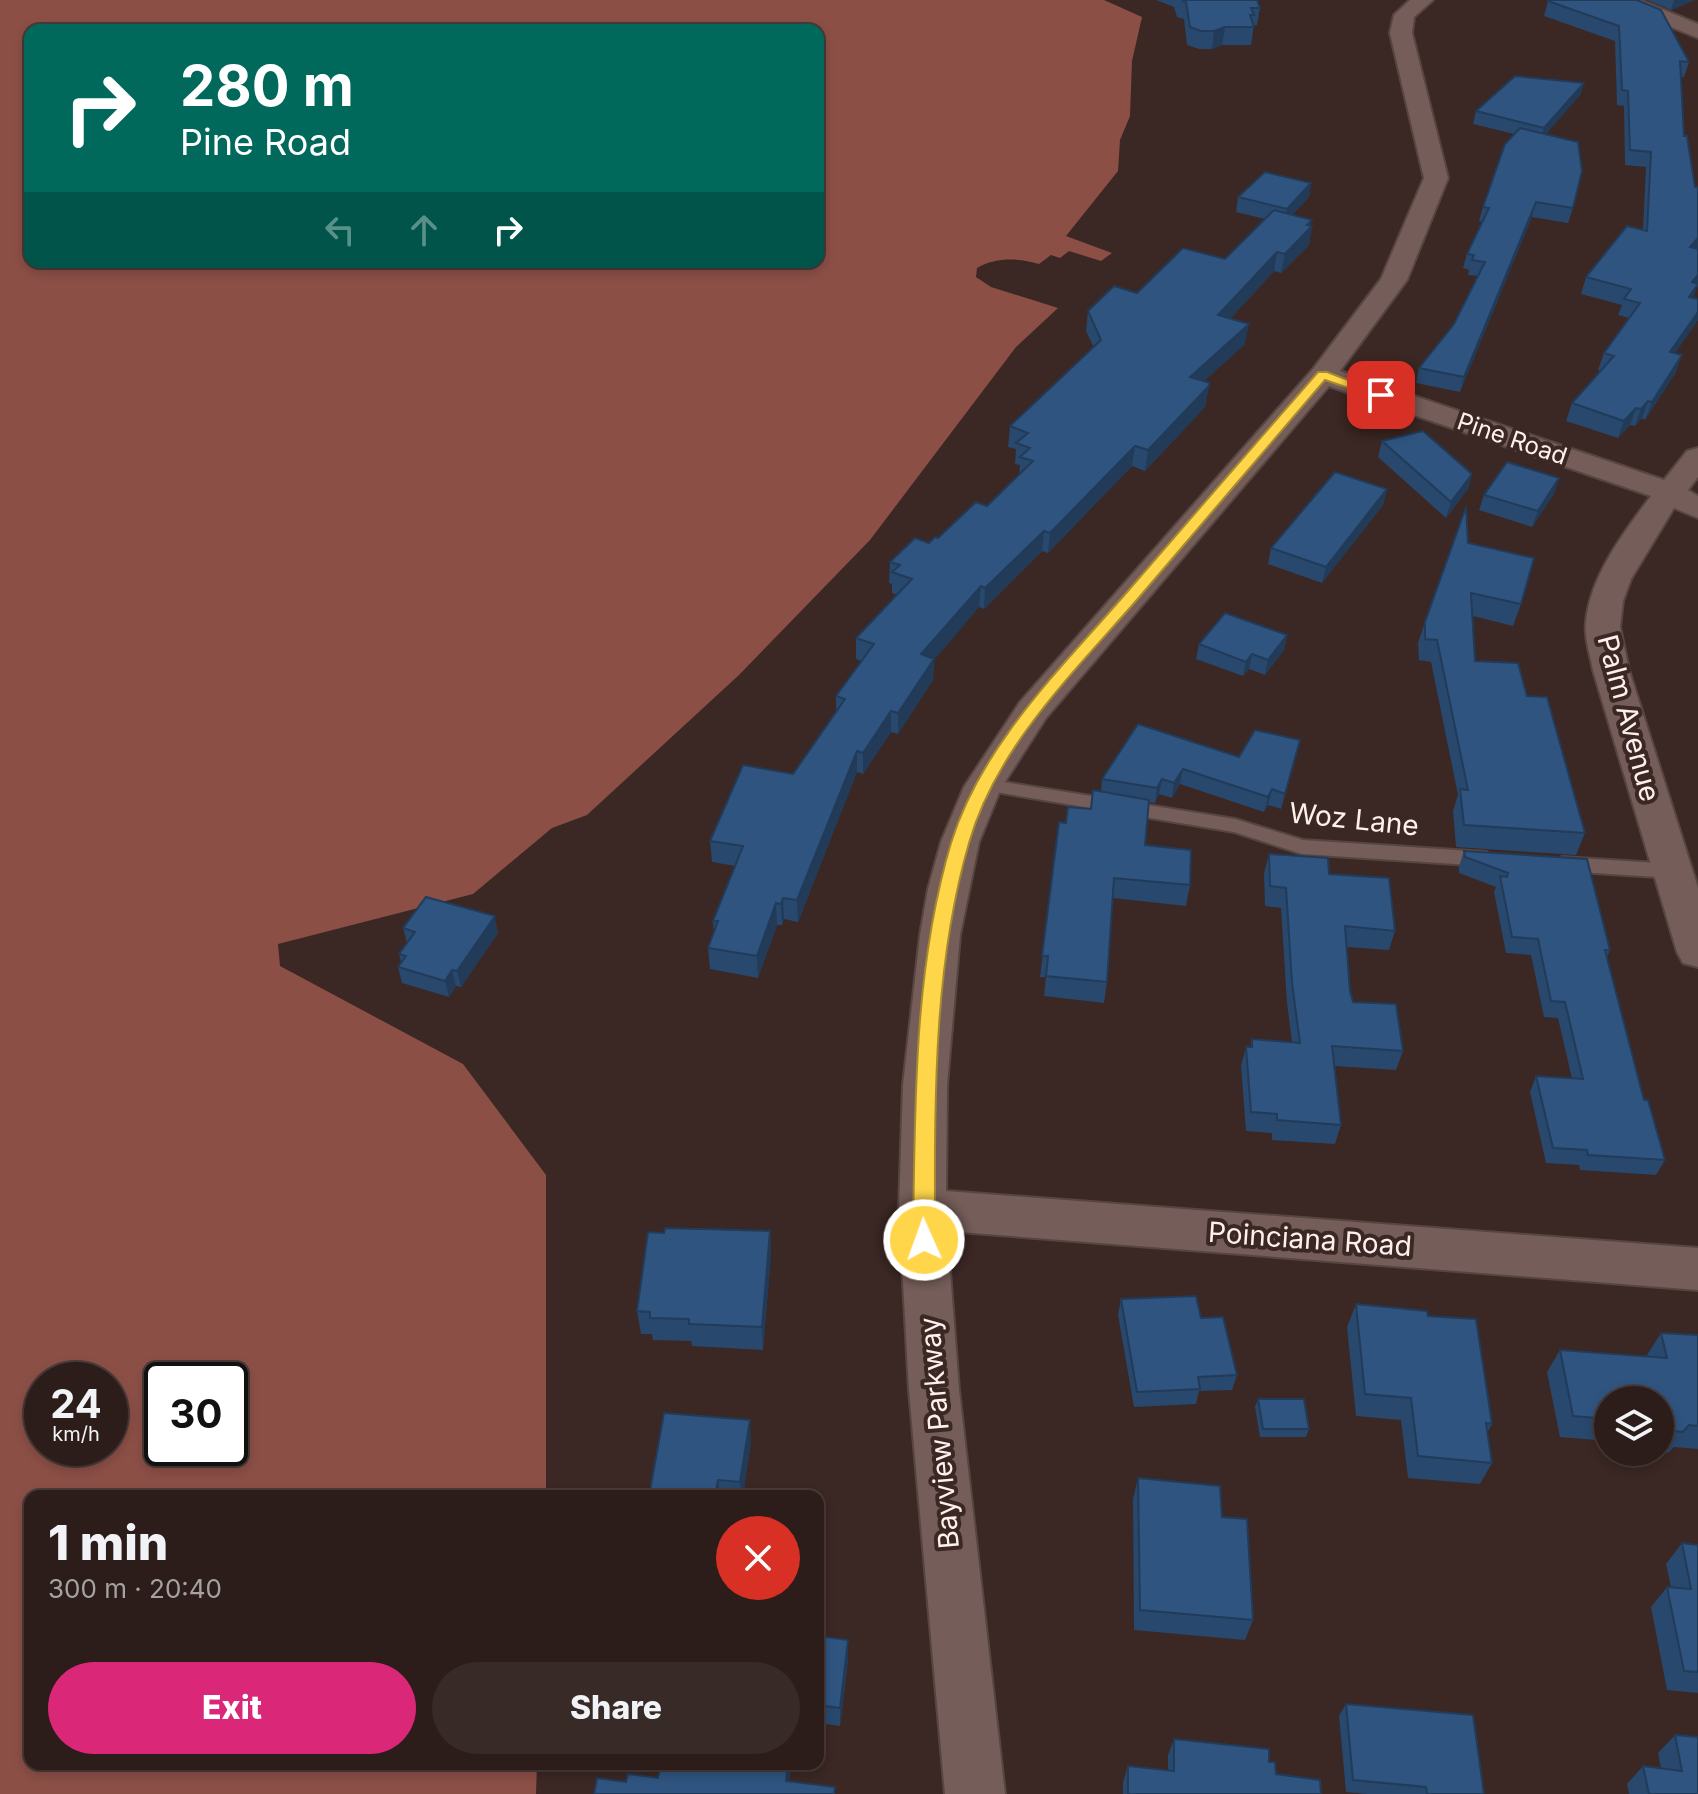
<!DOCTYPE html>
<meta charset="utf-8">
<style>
:root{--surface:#2c1d1a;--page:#382a27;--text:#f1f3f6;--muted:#a6a2a2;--line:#483b39;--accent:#db2777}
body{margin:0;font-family:Inter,sans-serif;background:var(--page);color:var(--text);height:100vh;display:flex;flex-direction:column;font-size:30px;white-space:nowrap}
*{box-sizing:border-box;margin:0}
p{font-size:26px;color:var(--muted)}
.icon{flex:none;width:44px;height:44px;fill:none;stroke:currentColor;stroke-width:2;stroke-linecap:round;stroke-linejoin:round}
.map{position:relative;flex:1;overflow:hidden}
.side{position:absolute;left:24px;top:1490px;width:800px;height:280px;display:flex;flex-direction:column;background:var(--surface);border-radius:16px;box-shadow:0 4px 12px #0003,0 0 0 2px var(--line)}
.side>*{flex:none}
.guide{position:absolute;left:24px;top:24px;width:800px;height:244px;border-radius:16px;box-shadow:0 4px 12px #0003,0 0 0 2px var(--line);background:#00695c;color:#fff;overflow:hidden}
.buttons{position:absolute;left:1594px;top:1386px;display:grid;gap:16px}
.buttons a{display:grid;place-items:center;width:80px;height:80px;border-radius:50%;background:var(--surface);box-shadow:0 4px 12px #0003,0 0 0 2px var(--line);font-size:40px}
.speed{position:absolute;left:24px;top:1362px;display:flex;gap:16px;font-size:40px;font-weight:700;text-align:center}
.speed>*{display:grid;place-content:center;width:104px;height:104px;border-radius:50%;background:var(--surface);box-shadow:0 4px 12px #0003,0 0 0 2px var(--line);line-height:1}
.speed small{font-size:20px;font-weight:400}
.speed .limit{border:4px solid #111;border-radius:12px;background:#fff;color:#111}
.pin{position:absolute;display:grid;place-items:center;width:68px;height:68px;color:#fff;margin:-34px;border-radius:16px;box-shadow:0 4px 12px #0006}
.me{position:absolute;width:88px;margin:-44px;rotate:358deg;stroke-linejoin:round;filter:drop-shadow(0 0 6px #0008)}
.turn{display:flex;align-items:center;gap:28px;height:168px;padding:0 24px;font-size:36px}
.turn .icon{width:104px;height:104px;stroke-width:2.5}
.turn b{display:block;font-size:56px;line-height:68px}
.lanes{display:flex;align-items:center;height:76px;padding:0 24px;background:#0003;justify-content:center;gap:40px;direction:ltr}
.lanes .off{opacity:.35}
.round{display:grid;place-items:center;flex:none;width:84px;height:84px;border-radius:42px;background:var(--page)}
.head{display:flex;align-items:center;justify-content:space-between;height:136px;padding:0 24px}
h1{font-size:48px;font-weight:800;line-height:60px}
.button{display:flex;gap:16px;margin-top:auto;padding:16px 24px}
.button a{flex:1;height:92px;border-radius:48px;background:var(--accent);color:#fff;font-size:32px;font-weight:800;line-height:92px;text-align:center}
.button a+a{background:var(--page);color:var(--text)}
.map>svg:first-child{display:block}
.water{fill:#8b4f46;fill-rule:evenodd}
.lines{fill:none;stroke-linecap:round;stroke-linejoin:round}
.lane-casing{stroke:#574542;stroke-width:4}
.street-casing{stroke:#574542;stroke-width:4}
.lane{fill:#755d59;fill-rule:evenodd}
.street{fill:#755d59;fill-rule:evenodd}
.wall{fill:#28486d}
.shaded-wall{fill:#213b59}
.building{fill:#2f547f;stroke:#213b59;stroke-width:2}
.route{fill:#ffd54a;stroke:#a68a30;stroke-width:2}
.labels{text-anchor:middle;stroke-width:8;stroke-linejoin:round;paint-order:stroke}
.far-street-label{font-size:24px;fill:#fef0ed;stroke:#3b2723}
.street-label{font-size:28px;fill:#fef0ed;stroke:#3b2723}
</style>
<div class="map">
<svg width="1698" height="1794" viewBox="0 0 1698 1794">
<rect width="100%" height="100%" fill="#3b2723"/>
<path class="water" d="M0 0H1104L1142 17 1132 61 1130 116 1120 140 1118 171 1066 236 1112 253 1101 261 1069 251 1060 258 1051 255 1039 264C1017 258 997 257 977 268L976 277 991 287 1058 308 1016 347 870 540 739 675 587 815 552 828 473 894 278 944 280 966 463 1064 546 1175V1496H30V1764H537L536 1794H0ZM30 30H818V262H30ZM42 1380H110V1448H42ZM162 1380H230V1448H162Z"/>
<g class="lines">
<defs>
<path id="lane" d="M985 779 1235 819 1303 840 1486 852 1496 859 1486 866 1302 854 1234 832 978 789 976 785 978 781Z
M1562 857 1673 864 1683 871 1673 878 1562 871 1552 864Z"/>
<path id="street" d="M1410 0H1433L1414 17 1412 33 1448 178 1407 280 1340 371 1664 480 1687 451 1698 448V477L1688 490 1698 496V518L1674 508 1631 579 1623 601 1620 627 1629 670 1698 888V967L1683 963 1677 952 1593 670C1590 654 1584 637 1586 621 1591 575 1624 532 1651 496L1329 386 1046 718 1001 788 979 842 960 935 947 1085 946 1191 1698 1248V1290L947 1231 959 1390 1005 1794H945L909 1390 899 1209 903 1085 920 935 928 889 941 842 964 787 1020 702 1313 369 1381 279 1424 178 1390 33 1394 15Z
M1612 0H1640L1698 24V38L1615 4Z"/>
</defs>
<use href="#lane" class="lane-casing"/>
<use href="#street" class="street-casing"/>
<use href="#lane" class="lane"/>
<use href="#street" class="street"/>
</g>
<path class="wall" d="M1156 0H1257L1260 8 1257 25H1254L1251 45H1222L1212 49H1199L1187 45 1184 19 1177 17 1174 7Z
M1637 0 1689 62 1684 77H1681L1684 136 1697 249H1698V285L1693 298 1698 320 1675 353 1676 372 1645 420 1642 418 1635 426 1630 425 1618 438 1566 421 1572 403 1601 371 1598 370 1604 353 1629 318 1618 315 1622 305 1581 294 1586 277 1643 230 1646 167 1625 165 1624 106 1617 105 1615 41 1544 16 1548 1Z
M1647 0H1695L1671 10Z
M1584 83 1580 95 1546 134 1573 208 1568 223 1532 217 1460 392 1416 383 1419 368 1454 324 1478 276 1468 275 1469 270 1463 268 1467 254 1482 222 1479 221 1483 207 1514 134 1473 124 1476 111Z
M1311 183 1309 197 1292 215 1312 226 1309 245 1281 273 1274 271 1230 319 1245 344 1204 381 1206 403 1205 407 1145 471 1132 466 1048 553 1042 551 984 609 979 607 934 660 933 680 898 734 891 732 863 774 857 772 798 922 784 919 782 925H777L758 978 710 969 708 948 714 932 713 921 735 866 712 862 710 841 793 774 836 711V696L862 661 856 659V638L897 595 892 593V584L889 583 890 562 938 538 987 506 1019 475 1020 465 1015 464 1016 449 1008 447 1010 426 1094 348 1086 331 1088 311 1225 259 1265 219 1236 212 1238 197Z
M1382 441 1472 474 1468 489 1446 518 1378 457Z
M1559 478 1554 494 1532 527 1479 510 1484 495Z
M1387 489 1383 505 1322 583 1268 564 1271 548Z
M1468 543 1521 604 1513 626 1473 616 1475 661 1527 696 1585 833 1576 855 1456 847 1453 811 1458 795 1431 662 1419 660 1418 643 1425 622Z
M1287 635 1284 650 1265 675 1249 669 1243 676 1196 659 1199 644Z
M1300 740 1281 809 1268 805 1264 812 1180 784 1172 798 1159 794 1155 803 1149 802 1145 845 1190 885 1186 906 1113 898 1107 982 1104 1003 1044 996 1046 977H1040L1059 822 1066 823 1090 809 1093 790 1101 792 1102 779 1239 757Z
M1464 851 1587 859 1610 950 1607 957 1644 1100 1665 1160 1656 1175 1580 1170 1579 1165 1546 1163 1530 1092 1536 1076 1572 1079 1558 1018 1544 1017 1531 955 1506 953 1494 892 1496 887 1459 873V867Z
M1269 854 1329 874 1395 931 1389 950 1347 947 1350 991 1353 1002 1403 1051 1396 1070 1335 1066 1341 1125 1335 1144 1272 1140V1133L1246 1131 1241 1066 1246 1047H1250L1252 1039 1292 1042 1287 1003 1281 908 1265 906 1264 874Z
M403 928 498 933 461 987 456 986 449 997 402 983 398 967 401 962 399 954 407 943Z
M770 1231 771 1254 763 1350 692 1346 691 1341 653 1340 652 1334H641L637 1311Z
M1121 1299 1201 1318 1237 1375 1232 1390 1199 1391 1196 1404 1134 1407 1118 1315Z
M1356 1304 1428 1316 1492 1424 1487 1433 1492 1463 1480 1484 1408 1478 1401 1420 1356 1416 1347 1327Z
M1661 1333 1698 1335V1449L1674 1447 1668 1453 1650 1452H1660V1400H1608V1441L1560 1437 1547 1372 1560 1350 1647 1357V1355Z
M1258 1399 1309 1429 1306 1437H1260L1255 1407Z
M751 1442 743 1496H649Z
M1138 1478 1222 1517 1253 1620 1245 1640 1134 1630 1133 1499Z
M1682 1543 1698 1545V1693L1667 1690 1651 1607 1667 1587H1671L1666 1564Z
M818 1636 848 1640V1660L840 1726 818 1723Z
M1346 1704 1484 1794H1367L1346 1792 1339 1716Z
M1675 1735 1698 1794H1629L1627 1784 1643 1766 1661 1768 1658 1753Z
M1174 1739 1269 1762 1276 1774 1321 1794H1123V1782L1128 1766 1168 1771V1755Z"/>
<path class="shaded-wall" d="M1674 0H1695L1671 10Z
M1225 27 1222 45 1212 49 1214 31Z
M1584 83 1580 95 1540 141 1544 128Z
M1311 183 1309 197 1284 224 1287 209Z
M1536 202 1532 217 1460 392 1464 377Z
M1312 220 1310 228 1312 226 1309 245 1281 273 1285 254Z
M1698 238V248L1685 264 1690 247Z
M1277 252 1274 271 1215 335 1218 315Z
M1698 275V285L1692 300 1683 313 1692 282Z
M1698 312V320L1664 369 1670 352Z
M1249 324 1245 344 1187 397 1190 377Z
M1682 355 1676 372 1645 420 1652 402Z
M1210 383 1205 407 1145 471 1148 450Z
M1648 401 1642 418 1635 426 1641 409Z
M1636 408 1630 425 1618 438 1624 421Z
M1135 446 1132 466 1048 553 1050 533Z
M1472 474 1468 489 1446 518 1451 502Z
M1559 478 1554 494 1532 527 1538 511Z
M1387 489 1383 505 1322 583 1326 567Z
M1044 531 1042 551 984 609 985 588Z
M981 586 979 607 934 660 933 680 898 734V713L921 654Z
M1287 635 1284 650 1265 675 1268 660Z
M1252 654 1249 669 1243 676 1246 662Z
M891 711V732L863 774V753Z
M857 751V772L798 922 797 900Z
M1183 769 1180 784 1172 798 1174 783Z
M1162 779 1159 794 1155 803 1157 788Z
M1272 789 1268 805 1264 812 1268 797Z
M783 898 784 919 782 925 781 904Z
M776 903 777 925 758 978 757 956Z
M495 916 498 933 461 987 457 971Z
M452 970 456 986 449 997 445 981Z
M770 1231 771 1254 763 1350 762 1327Z
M750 1420 751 1442 743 1496H742L740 1482Z
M718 1480 720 1496H715Z
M848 1640V1660L840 1726V1708Z
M788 1764H792L787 1794 786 1781Z"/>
<path class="building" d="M1182 0H1257L1260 8H1251L1254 15H1250L1254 27H1225L1214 31H1201L1190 27 1186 2Z
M1551 0H1637L1661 10 1689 62 1680 61 1684 136H1687L1695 187H1698V238L1690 247 1698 249V275L1692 282 1698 284 1689 297 1698 299V312L1670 352 1682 355 1652 402 1648 401 1641 409 1636 408 1624 421 1572 403 1614 356 1604 353 1640 303 1624 299 1631 289 1586 277 1627 226 1647 231 1651 152 1630 150 1628 91 1622 90 1619 26 1548 1Z
M1515 76 1584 83 1544 128 1476 111Z
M1520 128 1578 142 1582 171 1573 208 1536 202 1464 377 1419 368 1454 324 1485 262 1472 260 1474 255 1467 254 1489 208 1483 207 1505 144Z
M1265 172 1311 183 1287 209 1238 197Z
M1274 210 1312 220 1307 225 1312 226 1285 254 1277 252 1218 315 1249 324 1190 377 1210 383 1208 387 1148 450 1135 446 1050 533 1044 531 985 588 981 586 921 654 934 659 898 713 891 711 863 753 857 751 797 900 783 898 781 904 776 903 757 956 708 948 718 921H713L743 846 710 841 743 765 793 774 845 699 836 696 874 644 856 638 912 579 892 572 900 565 890 562 915 538 929 543 935 537 938 538 976 502 987 506 1033 461 1020 457 1030 448 1016 443 1028 433 1010 426 1101 340 1088 311 1114 286 1137 293 1183 248 1225 259Z
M1423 431 1472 474 1451 502 1382 441Z
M1507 462 1559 478 1538 511 1484 495Z
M1335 472 1387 489 1326 567 1271 548Z
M1466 507 1468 543 1534 558 1521 604 1471 593 1475 661 1518 663 1527 696 1547 697 1585 833 1464 825 1460 789 1468 790 1437 640 1425 639V622Z
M1225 613 1287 635 1268 660 1252 654 1246 662 1199 644Z
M1138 724 1239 757 1255 730 1300 740 1285 794 1272 789 1268 797 1183 769 1174 783 1162 779 1157 788 1102 779Z
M1093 790 1149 800 1145 845 1191 850 1190 885 1114 878 1107 982 1046 976 1048 956H1042L1059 822 1066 823 1068 807 1091 809Z
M1464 851 1587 859 1610 950H1605L1644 1100H1648L1665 1160 1588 1155 1587 1150 1553 1148 1536 1076 1583 1079 1565 1002 1551 1001 1538 939 1512 937 1500 876 1507 877 1508 873 1465 857Z
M1269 854 1328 858 1329 874 1389 878 1395 931 1345 926 1350 991 1353 1002 1396 1004 1403 1051 1332 1046 1341 1125 1277 1120V1114L1251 1112 1246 1047H1252V1039L1300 1043 1292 983 1286 888 1270 886Z
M426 897 495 916 457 971 452 970 445 981 398 967 406 956 399 954 415 932 403 928Z
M665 1228 770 1231 762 1327 689 1324V1319L650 1318V1312L637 1311 648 1232 664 1233Z
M1196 1296 1201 1318 1223 1317 1237 1375 1198 1377 1200 1389 1137 1392 1121 1299Z
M1356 1304 1427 1311 1428 1316 1476 1319 1492 1424 1486 1423 1492 1463 1418 1456 1411 1398 1365 1394Z
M1661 1333 1698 1335V1426L1689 1425 1683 1432 1663 1430 1660 1428V1400H1608V1419L1573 1416 1560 1350 1667 1358Z
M1258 1399H1304L1309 1429H1263Z
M664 1413 750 1420 740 1482 718 1480 715 1496H649Z
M1138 1478 1220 1486 1222 1517 1247 1519 1253 1620 1140 1610Z
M1682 1543 1698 1545V1672L1684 1671 1667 1587 1691 1589Z
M818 1636 848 1640 840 1708 818 1705Z
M1346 1704 1473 1715 1484 1794H1427L1426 1787 1353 1780Z
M1675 1735 1698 1737V1794H1649L1643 1766 1682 1771Z
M1174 1739 1269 1749V1762H1275L1276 1774 1320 1780 1321 1794H1128V1766L1174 1771Z
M661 1764H788L786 1781 835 1787 834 1794H594L597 1778 626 1782 628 1774 658 1778Z"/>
<path class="route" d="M1318 372H1327L1387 395 1381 399 1325 380C1262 454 1199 527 1136 601 1073 673 996 748 969 843 932 971 935 1108 935 1240L932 1246 924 1249 916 1246 913 1240C915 1108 913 970 951 843 981 745 1062 667 1127 592 1191 518 1254 445 1318 372Z"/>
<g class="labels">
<g class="far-street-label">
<text transform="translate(1512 439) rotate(19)" y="8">Pine Road</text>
</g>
<g class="street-label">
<text transform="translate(1629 718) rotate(75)" y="10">Palm Avenue</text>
<text transform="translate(1354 819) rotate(6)" y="10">Woz Lane</text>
<text transform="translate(1310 1239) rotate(4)" y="10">Poinciana Road</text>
<text transform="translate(939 1433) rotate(-95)" y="10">Bayview Parkway</text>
</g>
</g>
</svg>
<div class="buttons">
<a><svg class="icon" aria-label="layers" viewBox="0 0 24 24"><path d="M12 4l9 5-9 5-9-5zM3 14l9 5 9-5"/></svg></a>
</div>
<div class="speed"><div>24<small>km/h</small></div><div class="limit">30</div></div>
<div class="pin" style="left:1381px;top:395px;background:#d93025"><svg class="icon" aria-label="arrive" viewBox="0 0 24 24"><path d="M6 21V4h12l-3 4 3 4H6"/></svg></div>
<svg class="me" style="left:924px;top:1240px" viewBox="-20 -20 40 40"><circle r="17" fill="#ffd54a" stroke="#fff" stroke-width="3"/><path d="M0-11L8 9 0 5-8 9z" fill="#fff"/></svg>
<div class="guide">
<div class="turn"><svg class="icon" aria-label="right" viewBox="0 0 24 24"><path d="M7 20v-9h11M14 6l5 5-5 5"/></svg><div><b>280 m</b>Pine Road</div></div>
<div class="lanes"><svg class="icon off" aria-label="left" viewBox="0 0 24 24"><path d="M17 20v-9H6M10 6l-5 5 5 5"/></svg><svg class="icon off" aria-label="ahead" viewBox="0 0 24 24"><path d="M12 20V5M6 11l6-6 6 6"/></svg><svg class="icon" aria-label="right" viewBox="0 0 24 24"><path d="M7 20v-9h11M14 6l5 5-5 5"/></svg></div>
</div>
<section class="side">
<div class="head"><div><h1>1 min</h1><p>300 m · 20:40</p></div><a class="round" style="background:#d93025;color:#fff"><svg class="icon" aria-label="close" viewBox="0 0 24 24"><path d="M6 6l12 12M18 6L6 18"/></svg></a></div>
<div class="button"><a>Exit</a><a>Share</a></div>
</section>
</div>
